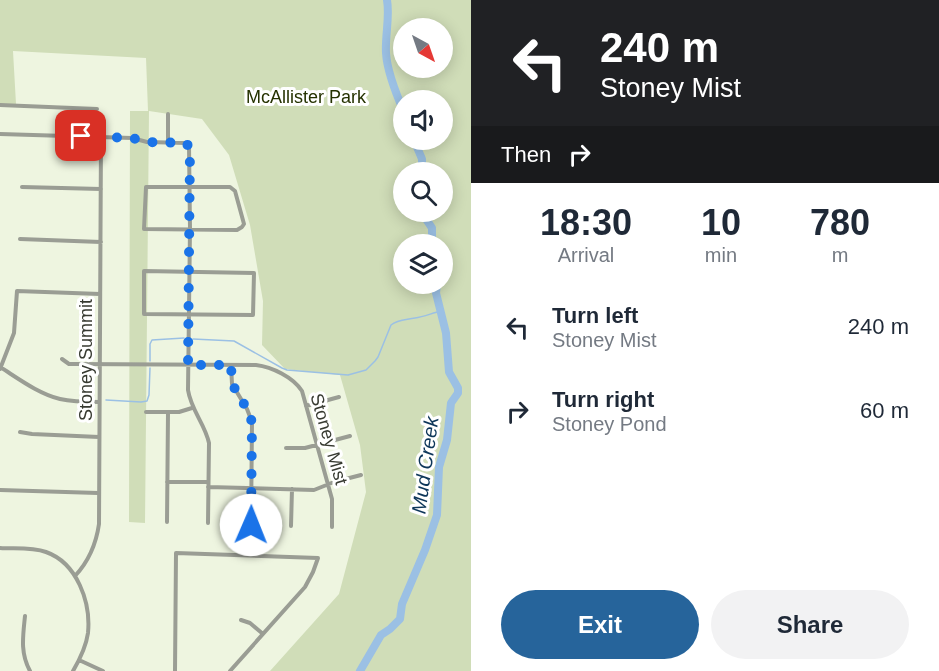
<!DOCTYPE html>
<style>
:root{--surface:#fff;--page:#f2f2f3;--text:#1f2937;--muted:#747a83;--accent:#26649b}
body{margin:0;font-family:Helvetica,sans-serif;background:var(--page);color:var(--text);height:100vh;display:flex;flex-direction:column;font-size:22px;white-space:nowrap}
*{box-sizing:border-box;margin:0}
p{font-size:20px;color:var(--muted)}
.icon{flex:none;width:33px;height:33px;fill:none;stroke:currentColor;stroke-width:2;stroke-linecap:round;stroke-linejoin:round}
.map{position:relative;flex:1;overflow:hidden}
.panel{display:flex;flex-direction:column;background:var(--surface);width:468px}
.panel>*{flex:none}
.hud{background:#202124;color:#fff;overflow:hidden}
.needle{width:39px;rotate:140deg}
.fabs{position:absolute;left:393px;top:18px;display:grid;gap:12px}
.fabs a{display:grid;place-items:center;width:60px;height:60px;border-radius:50%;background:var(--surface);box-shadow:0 3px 15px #0003;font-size:30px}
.pin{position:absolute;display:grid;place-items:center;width:51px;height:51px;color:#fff;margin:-26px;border-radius:12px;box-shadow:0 3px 9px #0006}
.me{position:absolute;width:66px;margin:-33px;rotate:1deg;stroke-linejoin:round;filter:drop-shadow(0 0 4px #0008)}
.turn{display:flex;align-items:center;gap:21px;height:126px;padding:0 30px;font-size:27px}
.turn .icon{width:78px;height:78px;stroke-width:2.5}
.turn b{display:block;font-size:42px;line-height:51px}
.then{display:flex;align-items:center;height:57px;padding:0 30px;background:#0003;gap:12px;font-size:22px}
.eta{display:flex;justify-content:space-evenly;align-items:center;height:102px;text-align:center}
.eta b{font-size:36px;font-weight:700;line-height:42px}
.primary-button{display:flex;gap:12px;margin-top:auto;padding:12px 30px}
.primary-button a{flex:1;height:69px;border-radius:36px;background:var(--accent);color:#fff;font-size:24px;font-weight:700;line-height:69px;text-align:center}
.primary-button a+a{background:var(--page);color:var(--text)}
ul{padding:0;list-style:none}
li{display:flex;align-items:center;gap:18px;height:84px;padding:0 30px}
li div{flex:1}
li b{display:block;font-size:22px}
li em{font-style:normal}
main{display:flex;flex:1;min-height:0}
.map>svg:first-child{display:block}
.green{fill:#d0ddb8;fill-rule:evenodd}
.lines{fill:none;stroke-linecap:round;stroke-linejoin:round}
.stream{stroke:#9bc0e4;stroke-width:1.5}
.river{stroke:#9bc0e4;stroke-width:8}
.street{stroke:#9a9d94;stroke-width:4}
.route{stroke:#1a73e8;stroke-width:10;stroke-dasharray:0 18}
.labels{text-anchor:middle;stroke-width:6;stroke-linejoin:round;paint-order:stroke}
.park-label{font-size:18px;fill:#253200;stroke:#fff}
.street-label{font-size:18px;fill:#373a31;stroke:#fff}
.water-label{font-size:20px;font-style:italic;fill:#0d3659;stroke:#fff}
</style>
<main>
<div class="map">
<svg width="471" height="671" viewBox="0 0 471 671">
<rect width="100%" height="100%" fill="#eef5e0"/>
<path class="green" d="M0 0H471V671H270L339 594 366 492 360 445 340 375 285 369 262 345 263 301 250 225 229 155 202 119 149 111 145 523 129 522 130 111H148L146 58 13 51 16 104H0ZM404 28H442V68H404ZM404 100H442V140H404ZM404 172H442V212H404ZM404 244H442V284H404Z"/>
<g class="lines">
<path class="stream" d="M193 339 234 341 282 368 287 370 348 375 366 370 375 361 378 357 391 325C398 319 406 320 415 318 424 317 432 313 441 311
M150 361V344L152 340 184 338
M106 400 141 402 147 401 149 395 150 368"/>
<path class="river" d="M387 0C390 17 385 35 386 53 387 70 397 96 404 112
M414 140 422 159V172
M424 212V216L432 228V244
M360 671 381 635 390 629 400 619 402 604 425 550 437 515 439 467 447 440 451 403 458 393V388L449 372 446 333 436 293 437 284"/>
<path class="street" d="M0 105 97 109
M0 134 132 138 147 142 186 143 189 145 190 229 188 390C191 410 205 424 209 443L208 523
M168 143V114
M22 187 101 189
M146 187H230L235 191 244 224 242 227 237 230 144 229Z
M20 239 101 242
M144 271 254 273 253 315 144 314Z
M62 359 69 364H73L256 365C272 367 293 377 302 391L332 499V527
M231 365 232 384 247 409 252 422 251 525
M0 367C19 379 39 394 60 399 73 402 86 402 99 402
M0 369 14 333 17 291 100 294
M306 406 339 397
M146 412H179L192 408
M20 432 32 434 99 437
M286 448H305L350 436
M167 482H208
M208 487 314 490 334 482 361 475
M0 490 98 493
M167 522 168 413
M291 526 292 489
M0 548C14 549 32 547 46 552 77 563 91 602 88 633 86 647 80 659 73 671
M75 576C89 561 96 545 99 524L101 137
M25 616C23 636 20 653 30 671
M241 620 250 623 263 634
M79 660 103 671
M175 671 176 553 318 558 313 572 305 587 230 671"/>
</g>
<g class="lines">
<path class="route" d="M81 136 132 138 147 142 186 143 190 148 188 365H231L232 384 247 409 252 422 251 525"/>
</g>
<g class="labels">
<g class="park-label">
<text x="306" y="103">McAllister Park</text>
</g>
<g class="street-label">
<text transform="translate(86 360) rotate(-90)" y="6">Stoney Summit</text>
<text transform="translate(329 439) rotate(74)" y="6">Stoney Mist</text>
</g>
<g class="water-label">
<text transform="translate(425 465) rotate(-82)" y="7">Mud Creek</text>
</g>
</g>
</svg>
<div class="fabs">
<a><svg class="needle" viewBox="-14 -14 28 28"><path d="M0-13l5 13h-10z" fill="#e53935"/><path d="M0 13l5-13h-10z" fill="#747a83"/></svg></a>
<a><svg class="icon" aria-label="sound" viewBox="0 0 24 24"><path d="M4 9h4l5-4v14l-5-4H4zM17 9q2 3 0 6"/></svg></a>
<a><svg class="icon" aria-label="search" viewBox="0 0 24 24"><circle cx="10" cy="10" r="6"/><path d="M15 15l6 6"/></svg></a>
<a><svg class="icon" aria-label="layers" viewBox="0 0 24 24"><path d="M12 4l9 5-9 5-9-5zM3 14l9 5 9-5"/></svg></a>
</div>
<div class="pin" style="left:81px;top:136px;background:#d93025"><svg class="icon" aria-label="arrive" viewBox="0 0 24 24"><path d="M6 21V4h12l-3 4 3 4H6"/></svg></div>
<svg class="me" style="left:251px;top:525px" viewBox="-20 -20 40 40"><circle r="19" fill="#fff"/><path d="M0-13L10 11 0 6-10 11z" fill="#1a73e8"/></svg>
</div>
<section class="panel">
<div class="hud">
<div class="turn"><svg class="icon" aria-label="left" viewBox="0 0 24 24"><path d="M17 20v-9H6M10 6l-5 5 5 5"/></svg><div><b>240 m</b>Stoney Mist</div></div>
<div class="then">Then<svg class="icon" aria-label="right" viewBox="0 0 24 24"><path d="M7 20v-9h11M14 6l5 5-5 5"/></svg></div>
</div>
<div class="eta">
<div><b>18:30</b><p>Arrival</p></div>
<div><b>10</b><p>min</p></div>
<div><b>780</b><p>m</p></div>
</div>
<ul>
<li><svg class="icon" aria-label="left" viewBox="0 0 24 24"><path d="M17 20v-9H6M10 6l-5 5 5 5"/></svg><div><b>Turn left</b><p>Stoney Mist</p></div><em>240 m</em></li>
<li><svg class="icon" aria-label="right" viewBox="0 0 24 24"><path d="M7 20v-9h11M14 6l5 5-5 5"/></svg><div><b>Turn right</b><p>Stoney Pond</p></div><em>60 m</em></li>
</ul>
<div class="primary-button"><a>Exit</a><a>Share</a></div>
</section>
</main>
